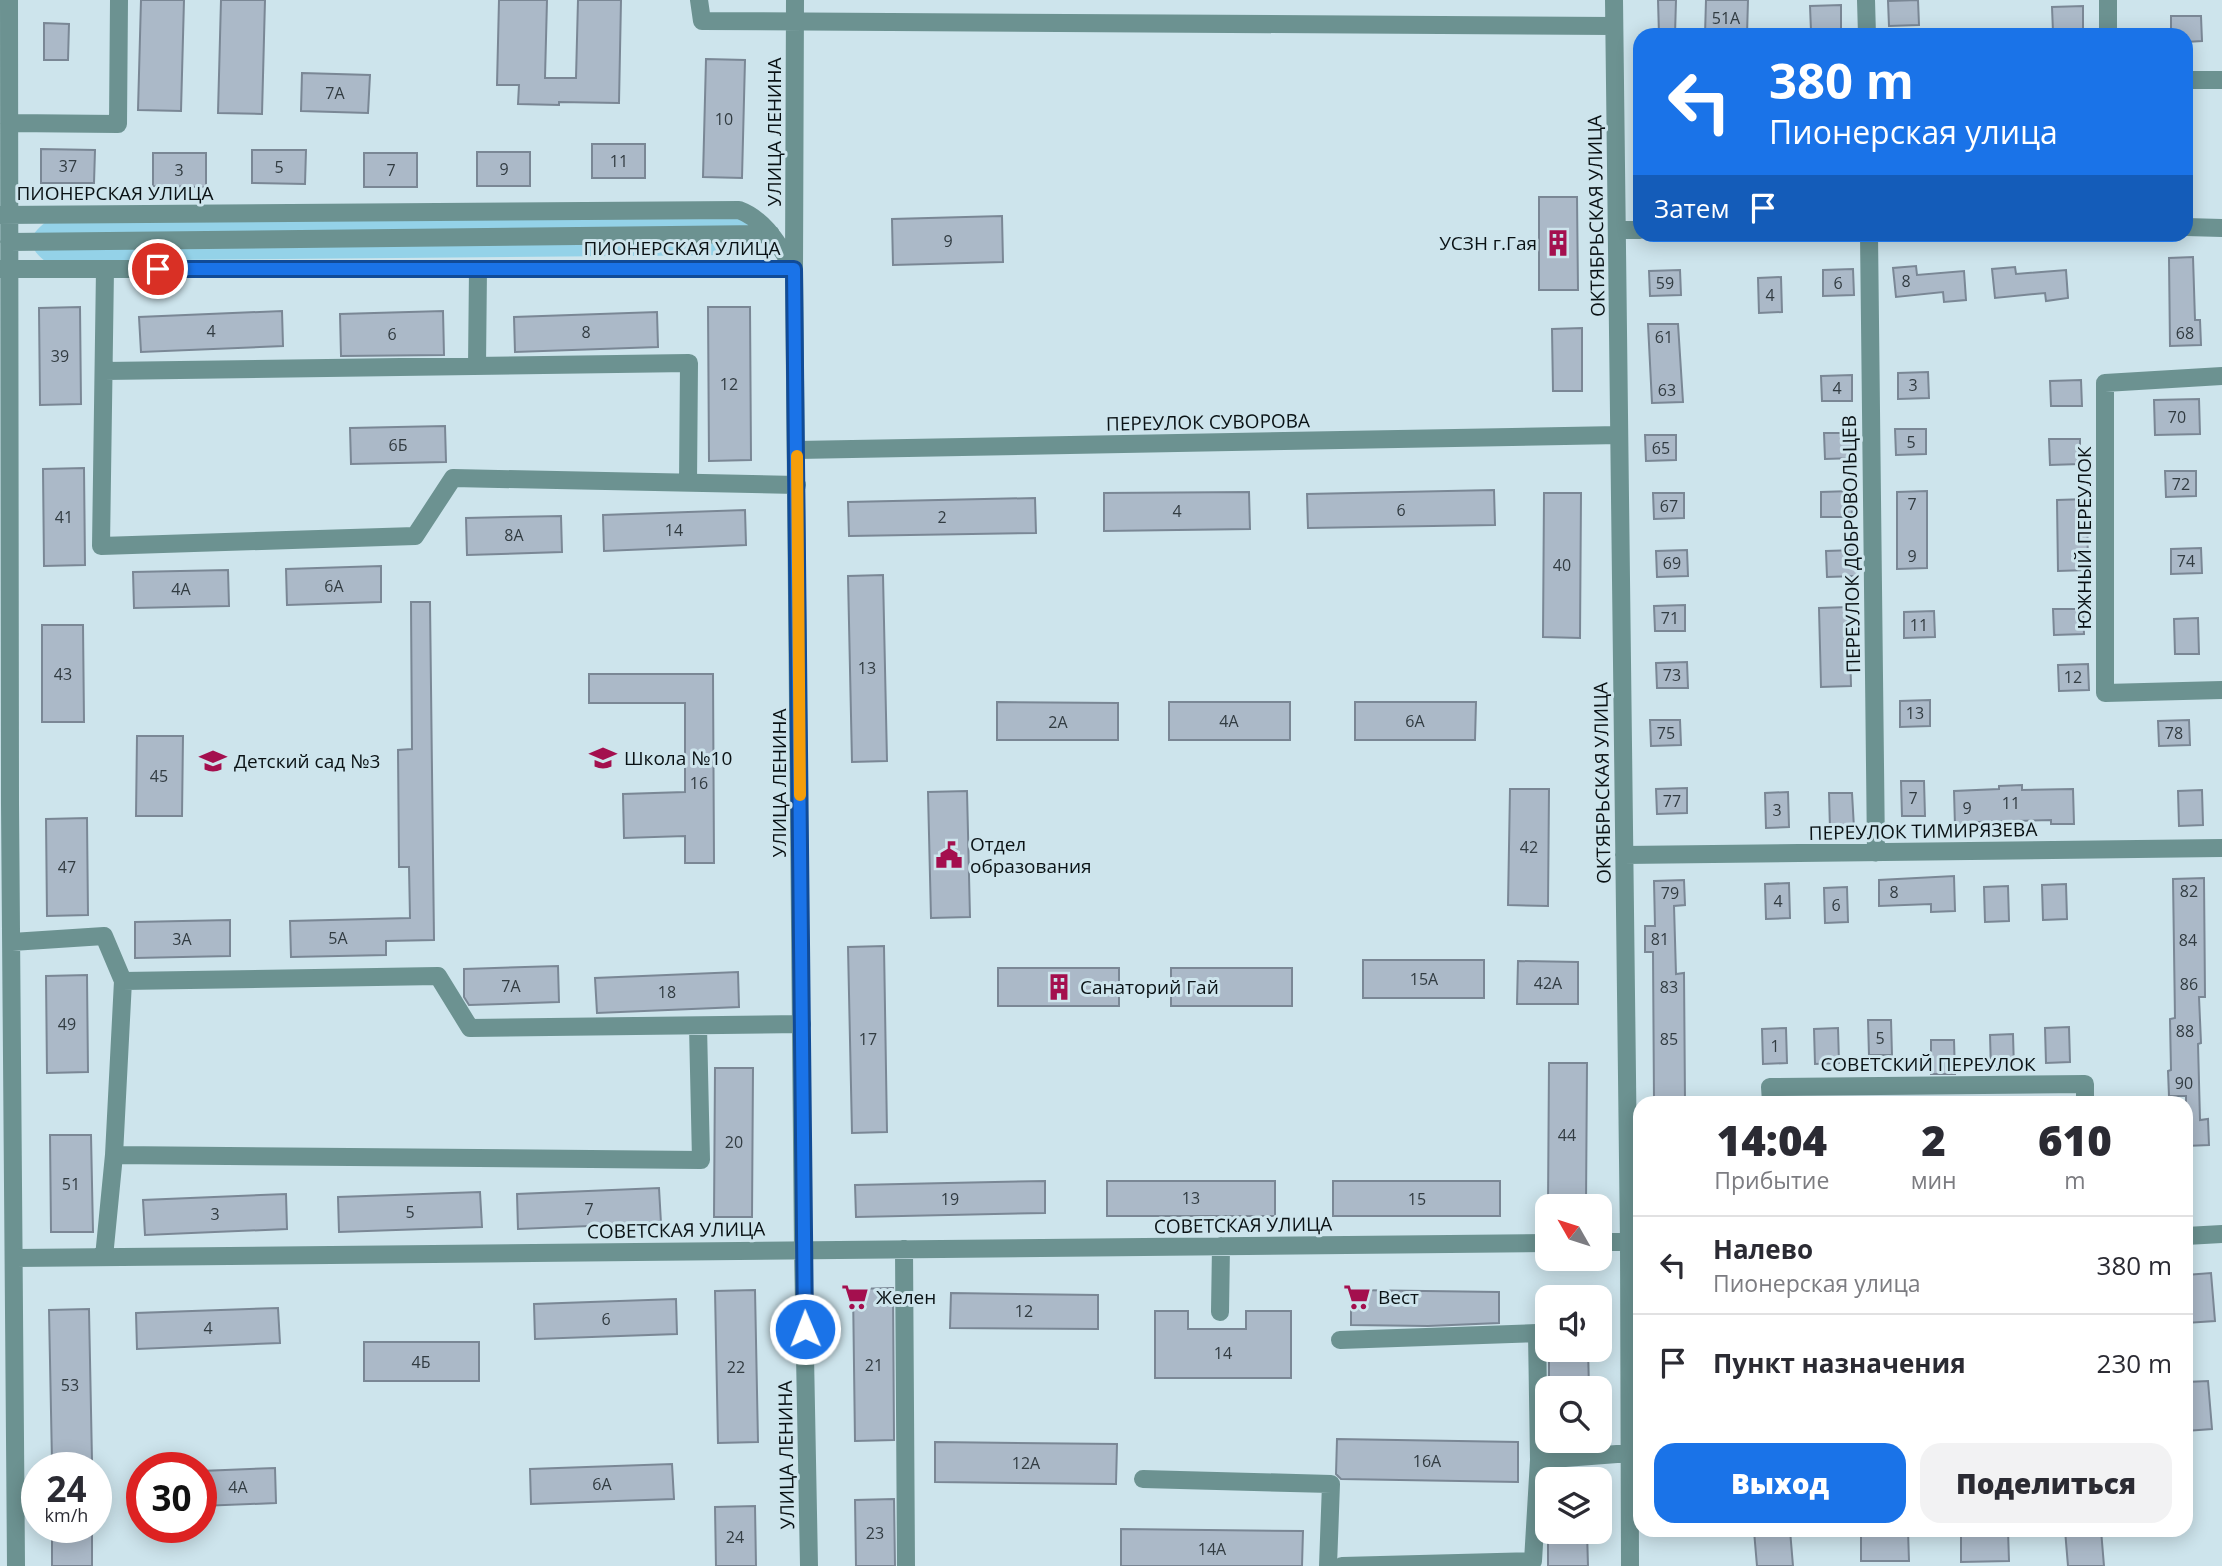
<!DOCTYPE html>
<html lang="ru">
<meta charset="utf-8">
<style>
:root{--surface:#fff;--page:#f2f2f3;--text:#2b2b33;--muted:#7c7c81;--line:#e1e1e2;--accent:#1a73e8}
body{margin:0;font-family:"Open Sans",sans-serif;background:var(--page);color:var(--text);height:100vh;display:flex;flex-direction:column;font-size:26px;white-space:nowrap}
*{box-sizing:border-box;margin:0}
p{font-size:23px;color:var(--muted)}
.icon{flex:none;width:38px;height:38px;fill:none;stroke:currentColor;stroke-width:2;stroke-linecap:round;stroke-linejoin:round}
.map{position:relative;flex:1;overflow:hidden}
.side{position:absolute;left:1633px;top:1096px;width:560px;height:441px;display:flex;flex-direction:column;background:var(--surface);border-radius:21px;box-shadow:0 4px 18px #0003}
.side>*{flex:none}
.hud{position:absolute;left:1633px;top:28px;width:560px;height:214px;border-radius:21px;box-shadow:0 4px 18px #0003;background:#1a73e8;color:#fff;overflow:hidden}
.needle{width:46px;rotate:309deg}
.tools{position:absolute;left:1535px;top:1194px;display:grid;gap:14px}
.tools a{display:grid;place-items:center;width:77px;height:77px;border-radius:14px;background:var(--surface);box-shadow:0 4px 18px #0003;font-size:35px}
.speed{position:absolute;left:21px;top:1452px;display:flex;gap:14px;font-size:35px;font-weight:700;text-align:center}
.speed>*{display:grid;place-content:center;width:91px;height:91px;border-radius:50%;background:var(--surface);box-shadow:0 4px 18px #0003;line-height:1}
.speed small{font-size:18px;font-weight:400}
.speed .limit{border:10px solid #d22;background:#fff;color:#111}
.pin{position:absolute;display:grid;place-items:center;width:60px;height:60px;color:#fff;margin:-30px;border:4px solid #fff;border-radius:50%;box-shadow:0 2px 7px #0007}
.me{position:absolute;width:77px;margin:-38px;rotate:359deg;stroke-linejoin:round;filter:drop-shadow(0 0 5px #0008)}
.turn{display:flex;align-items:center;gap:24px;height:147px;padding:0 21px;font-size:32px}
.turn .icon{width:91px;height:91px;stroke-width:2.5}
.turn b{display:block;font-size:49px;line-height:60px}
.then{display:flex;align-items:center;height:66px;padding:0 21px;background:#0003;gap:14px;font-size:26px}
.eta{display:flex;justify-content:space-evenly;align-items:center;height:119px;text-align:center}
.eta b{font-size:42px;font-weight:800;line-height:49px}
.button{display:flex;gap:14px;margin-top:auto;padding:14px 21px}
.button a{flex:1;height:80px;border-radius:21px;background:var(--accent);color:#fff;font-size:28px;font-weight:800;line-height:80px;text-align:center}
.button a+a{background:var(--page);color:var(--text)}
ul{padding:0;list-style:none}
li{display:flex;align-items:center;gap:21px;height:98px;padding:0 21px;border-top:2px solid var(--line)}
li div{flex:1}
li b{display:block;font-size:26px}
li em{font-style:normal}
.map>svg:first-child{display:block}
.green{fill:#94d2e8}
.building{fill:#abb9c8;stroke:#7a8795;stroke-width:2}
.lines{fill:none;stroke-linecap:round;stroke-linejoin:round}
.minor{stroke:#6c9291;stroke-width:18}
.route-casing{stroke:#114b97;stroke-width:18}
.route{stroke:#1a73e8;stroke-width:12}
.slow{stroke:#f59e0b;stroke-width:12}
.labels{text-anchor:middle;stroke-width:6;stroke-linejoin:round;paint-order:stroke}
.number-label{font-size:16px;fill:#323c42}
.street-label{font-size:19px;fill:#0a1215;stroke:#cde4ec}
.poi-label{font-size:19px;fill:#0a1215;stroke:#cde4ec;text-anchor:start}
</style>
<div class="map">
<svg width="2222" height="1566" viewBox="0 0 2222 1566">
<rect width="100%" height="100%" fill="#cde4ec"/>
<path class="green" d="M732 214 747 220 754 235 746 252 733 255 45 261C27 247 28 235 46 222Z"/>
<path class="building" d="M141 0H184L181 111 138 110Z
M221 0H265L262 114 218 113Z
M499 0H547L545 78H576L578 0H621L619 103 559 102V105L518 104 519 85H497Z
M1658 0H1676L1675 35H1659Z
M1706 0H1748L1747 35H1705Z
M1918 0 1919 25 1889 26 1888 1Z
M1841 5V31H1811L1810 6Z
M2083 6V31L2053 32 2052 7Z
M2171 16H2201L2202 41 2186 42V35H2171Z
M44 23 69 24 68 60H44Z
M706 59 745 60 742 178 703 177Z
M302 73 370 75 368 113 301 111Z
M592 144H645V178H592Z
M41 149 95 150 94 183H41Z
M252 150H306L305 184 252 183Z
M477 152H530V186H477Z
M153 153H206V187L153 186Z
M364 153H417V187H364Z
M1539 197H1577L1578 290H1539Z
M1002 216 1003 262 893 265 892 219Z
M2193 257 2195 320H2200L2201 345 2170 346 2169 258Z
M1916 266 1917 275 1964 271 1966 300 1944 302 1943 292 1896 297 1893 268Z
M2015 267 2016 274 2066 270 2068 298 2046 301 2045 293 1995 298 1992 269Z
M1853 269 1854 295 1823 296V270Z
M1680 270 1681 295 1650 296 1649 271Z
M1781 277 1782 312 1759 313 1758 278Z
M80 307 81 404 40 405 39 308Z
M708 307H750L751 460 709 461Z
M282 311 283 346 141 352 139 317Z
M443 311 444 355 341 356 340 314Z
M657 312 658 347 515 352 514 317Z
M1648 324H1678L1683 402 1652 403Z
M1582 328V391H1553L1552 329Z
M1928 372 1929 398 1898 399V373Z
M1852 375V401H1822L1821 376Z
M2081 380 2082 406H2051L2050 381Z
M2199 399 2200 434 2155 435 2154 400Z
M445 426 446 462 351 464 350 428Z
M1895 429H1926V454L1896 455Z
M1824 433H1855V458L1825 459Z
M1645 435H1676V460L1646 461Z
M2049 439H2080V464L2050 465Z
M84 468 85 565 44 566 43 469Z
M2165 471H2196V496L2166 497Z
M1494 490 1495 525 1308 528 1307 494Z
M1851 491 1852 517H1821V492Z
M1927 491V568L1897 569V492Z
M1249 492 1250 529 1104 531V493Z
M1544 493H1581L1580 638 1543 637Z
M1653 493H1684V518L1654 519Z
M1035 498 1036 533 849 536 848 502Z
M2087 499 2088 570 2058 571 2057 500Z
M745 510 746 545 604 551 603 515Z
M561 516 562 552 467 555 466 518Z
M2201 548 2202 573 2171 574V549Z
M1687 550 1688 576 1657 577 1656 551Z
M1856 550 1857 576 1827 577 1826 551Z
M381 566V602L287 605 286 569Z
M228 570 229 606 134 608 133 572Z
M883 575 887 761 852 762 848 576Z
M411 602H430L434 940 386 941V955L291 957 290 921 410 918 409 867H399L398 750 412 749Z
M1685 605V631H1655L1654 606Z
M1849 607 1851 686 1821 687 1819 608Z
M2053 609H2083L2084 634 2054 635Z
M1934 611 1935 637 1904 638V612Z
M2198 618 2199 654H2175L2174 619Z
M42 625H83L84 722H42Z
M1687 662 1688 688H1657L1656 663Z
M2088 664 2089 690 2059 691 2058 665Z
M589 674H713L714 863H685V836L624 838 623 794 685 792V703H589Z
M1930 700V726L1900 727V701Z
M997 702 1118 703V740H997Z
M1169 702H1290V740H1169Z
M1355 702H1476L1475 740H1355Z
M1650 720H1680L1681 745 1651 746Z
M2189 720 2190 745 2159 746 2158 721Z
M137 736H183L182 816H136Z
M1901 781H1924L1925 816H1902Z
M2022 785V790L2073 789 2074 824H2051V820L1979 822V825L1955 826 1954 791 1999 789V786Z
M1687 788V813L1657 814 1656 789Z
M1510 789H1549L1548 906 1508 905Z
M2202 790 2203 825 2179 826 2178 791Z
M967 791 970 917 931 918 928 792Z
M1788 792 1789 827 1766 828 1765 793Z
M1829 793H1852L1854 828 1830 829Z
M87 818 88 915 47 916 46 819Z
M1954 876 1955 911 1931 912V904L1879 906V880Z
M2204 878 2205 997H2199L2201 1043 2198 1044 2200 1120 2208 1119 2209 1145 2186 1146V1096H2169L2168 1071 2171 1070 2170 1019 2175 1018 2173 879Z
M1684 880 1685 905 1674 906 1676 974 1684 973 1685 1101 1654 1102 1653 952H1645V926H1655L1654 881Z
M1789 883 1790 918 1766 919 1765 884Z
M2066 884 2067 919 2043 920 2042 885Z
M2008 886 2009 921 1985 922 1984 887Z
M1847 887 1848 922 1825 923 1824 888Z
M230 920V956L135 958V922Z
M884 946 887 1132 852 1133 848 947Z
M1363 960H1484V998H1363Z
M1518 961 1578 962V1004H1517Z
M558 966 559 1002 469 1005 464 997V969Z
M998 968H1119V1006H998Z
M1171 968H1292V1006H1171Z
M738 972 739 1007 597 1013 595 978Z
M87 975 88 1072 47 1073 46 976Z
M1868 1020H1891L1892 1055H1869Z
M2069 1027 2070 1062 2046 1063 2045 1028Z
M1786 1028 1787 1063 1763 1064 1762 1029Z
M1838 1028 1839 1063 1815 1064 1814 1029Z
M2013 1034 2014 1069 1991 1070 1990 1035Z
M1931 1040H1954L1955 1074H1931Z
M1549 1063H1587L1586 1206H1548Z
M715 1068H753L752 1217H714Z
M50 1135H91L93 1232H51Z
M1045 1181V1213L856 1217 855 1185Z
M1107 1181H1275V1216H1107Z
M1333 1181H1500V1216H1333Z
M659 1188 661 1223 518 1229 517 1194Z
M480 1192 482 1227 339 1232 338 1197Z
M286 1194 287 1229 145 1235 143 1200Z
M2211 1273 2215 1321 2186 1323V1275Z
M893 1288 894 1440 855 1441 853 1289Z
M755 1290 758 1442 718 1443 715 1291Z
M1351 1290 1499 1292V1323L1428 1326 1351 1325Z
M951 1293 1098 1295V1329L950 1328Z
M676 1299 677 1334 535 1339 534 1304Z
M278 1308 280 1343 137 1349 136 1313Z
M89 1309 92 1461 52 1462 49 1310Z
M1155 1311H1188V1329H1246V1311H1291V1378H1155Z
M364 1342H479V1381H364Z
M1549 1349H1588L1589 1388H1549Z
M2208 1381 2212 1429 2186 1431V1382Z
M1337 1439 1518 1442V1482L1341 1479 1336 1474Z
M935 1442 1117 1444 1116 1484 935 1482Z
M672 1464 674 1499 531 1504 530 1469Z
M275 1468 276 1503 201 1506V1471Z
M894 1499 895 1566H856L855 1500Z
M755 1506 756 1566H716L715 1507Z
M52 1528H92V1566H52Z
M1121 1529 1303 1531 1302 1566H1121Z
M1790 1530 1793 1566H1757L1754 1531Z
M1861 1530H1908L1909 1561H1861Z
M1961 1530H2008L2009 1561 1961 1562Z
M2065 1530H2101L2104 1566H2068Z
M1548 1531H1587L1588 1566H1548Z"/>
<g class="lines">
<path class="minor" d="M9 0 10 804 16 1566
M699 0 702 21 1614 26
M795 0 794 269 803 1250 809 1566
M1614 0 1629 1242 1630 1566
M1866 0 1867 35
M2108 0V35
M2186 80H2222
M9 123 118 124 119 0
M0 215 739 210C766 220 779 246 794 269
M2186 227 2222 228
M1617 230H1640
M1869 234 1876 853
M9 242 771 234
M0 269H794
M105 269 101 546 415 536 453 478 797 485
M477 366 478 269
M104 371 689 363 688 483
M2222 376 2105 383V693L2222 690
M797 450 1619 435
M1624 855 2222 848
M12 942 104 936 123 981 438 976 470 1028 802 1024
M1771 1102 1770 1087 2085 1084V1102
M114 1155 123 981
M2186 1236 2222 1234
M1600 1242H1638
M904 1249 906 1566
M104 1257 114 1155 701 1160 698 1026
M15 1258 1547 1243
M1220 1312 1221 1246
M1340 1340 1537 1333 1539 1460 1533 1561 1342 1566
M1539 1460 1630 1453
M1143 1479 1331 1484 1328 1566"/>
</g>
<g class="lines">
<defs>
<path id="route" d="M158 269H794L805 1329"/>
</defs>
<use href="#route" class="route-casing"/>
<use href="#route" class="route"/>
<path class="slow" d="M797 456 800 795"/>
</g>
<defs>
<symbol id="building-bare" viewBox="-9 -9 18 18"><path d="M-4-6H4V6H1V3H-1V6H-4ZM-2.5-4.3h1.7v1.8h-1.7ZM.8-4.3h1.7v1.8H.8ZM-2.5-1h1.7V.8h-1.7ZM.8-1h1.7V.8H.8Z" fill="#a40f4e" stroke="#cde4ec" stroke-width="2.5" paint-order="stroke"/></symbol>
<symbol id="school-bare" viewBox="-9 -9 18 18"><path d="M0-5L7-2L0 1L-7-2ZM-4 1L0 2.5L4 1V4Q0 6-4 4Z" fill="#a40f4e" stroke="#cde4ec" stroke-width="2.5" paint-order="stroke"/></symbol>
<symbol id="civic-bare" viewBox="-9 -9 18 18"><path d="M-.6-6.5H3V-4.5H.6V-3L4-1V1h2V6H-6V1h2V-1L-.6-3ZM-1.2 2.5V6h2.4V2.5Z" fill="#a40f4e" stroke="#cde4ec" stroke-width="2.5" paint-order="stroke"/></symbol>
<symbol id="supermarket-bare" viewBox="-9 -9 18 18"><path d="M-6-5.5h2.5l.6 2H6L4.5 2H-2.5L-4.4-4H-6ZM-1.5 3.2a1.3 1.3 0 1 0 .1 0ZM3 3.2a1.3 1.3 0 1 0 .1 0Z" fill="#a40f4e" stroke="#cde4ec" stroke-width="2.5" paint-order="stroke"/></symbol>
</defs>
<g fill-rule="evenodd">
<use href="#building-bare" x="1539" y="224" width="38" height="38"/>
<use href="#school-bare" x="584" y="739" width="38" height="38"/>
<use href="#school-bare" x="194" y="742" width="38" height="38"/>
<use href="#civic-bare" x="930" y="836" width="38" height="38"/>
<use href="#building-bare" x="1040" y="968" width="38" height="38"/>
<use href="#supermarket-bare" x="836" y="1278" width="38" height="38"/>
<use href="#supermarket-bare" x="1338" y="1278" width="38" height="38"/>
</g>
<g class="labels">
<g class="number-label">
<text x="1726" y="24">51А</text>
<text x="335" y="99">7А</text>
<text x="724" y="125">10</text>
<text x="619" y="167">11</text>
<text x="68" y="172">37</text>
<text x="279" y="173">5</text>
<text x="504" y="175">9</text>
<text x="179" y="176">3</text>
<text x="391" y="176">7</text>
<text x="948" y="247">9</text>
<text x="1906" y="287">8</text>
<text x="1665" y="289">59</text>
<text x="1838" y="289">6</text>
<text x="1770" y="301">4</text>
<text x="211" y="337">4</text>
<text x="586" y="338">8</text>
<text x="2185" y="339">68</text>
<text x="392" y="340">6</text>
<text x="1664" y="343">61</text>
<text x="60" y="362">39</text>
<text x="729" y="390">12</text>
<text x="1913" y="391">3</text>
<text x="1837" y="394">4</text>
<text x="1667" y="396">63</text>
<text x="2177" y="423">70</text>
<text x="1911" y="448">5</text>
<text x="398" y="451">6Б</text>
<text x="1661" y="454">65</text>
<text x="2181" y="490">72</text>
<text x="1912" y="510">7</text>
<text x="1669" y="512">67</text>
<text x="1401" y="516">6</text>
<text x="1177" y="517">4</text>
<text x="64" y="523">41</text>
<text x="942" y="523">2</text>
<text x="674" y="536">14</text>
<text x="514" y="541">8А</text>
<text x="1912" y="562">9</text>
<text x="2186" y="567">74</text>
<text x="1672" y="569">69</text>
<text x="1562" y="571">40</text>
<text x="334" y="592">6А</text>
<text x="181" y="595">4А</text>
<text x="1670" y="624">71</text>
<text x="1919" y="631">11</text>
<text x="867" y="674">13</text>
<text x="63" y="680">43</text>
<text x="1672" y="681">73</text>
<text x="2073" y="683">12</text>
<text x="1915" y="719">13</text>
<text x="1229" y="727">4А</text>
<text x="1415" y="727">6А</text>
<text x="1058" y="728">2А</text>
<text x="1666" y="739">75</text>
<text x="2174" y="739">78</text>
<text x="159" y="782">45</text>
<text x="699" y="789">16</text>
<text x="1913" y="804">7</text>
<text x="1672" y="807">77</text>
<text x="2011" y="809">11</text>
<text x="1967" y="814">9</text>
<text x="1777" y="816">3</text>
<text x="1529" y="853">42</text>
<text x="67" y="873">47</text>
<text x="2189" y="897">82</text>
<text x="1894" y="898">8</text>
<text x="1670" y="899">79</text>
<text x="1778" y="907">4</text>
<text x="1836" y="911">6</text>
<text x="338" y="944">5А</text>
<text x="182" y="945">3А</text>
<text x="1660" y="945">81</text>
<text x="2188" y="946">84</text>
<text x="1424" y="985">15А</text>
<text x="1548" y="989">42А</text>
<text x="2189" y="990">86</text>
<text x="511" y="992">7А</text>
<text x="1669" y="993">83</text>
<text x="667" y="998">18</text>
<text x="67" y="1030">49</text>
<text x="2185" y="1037">88</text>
<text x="1880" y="1044">5</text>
<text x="868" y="1045">17</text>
<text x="1669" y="1045">85</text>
<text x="1775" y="1052">1</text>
<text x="2184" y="1089">90</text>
<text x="1567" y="1141">44</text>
<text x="734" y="1148">20</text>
<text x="71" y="1190">51</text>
<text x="1191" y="1204">13</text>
<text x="950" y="1205">19</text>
<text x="1417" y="1205">15</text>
<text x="589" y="1215">7</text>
<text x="410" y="1218">5</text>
<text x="215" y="1220">3</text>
<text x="1024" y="1317">12</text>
<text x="606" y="1325">6</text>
<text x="208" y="1334">4</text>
<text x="1223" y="1359">14</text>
<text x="421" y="1368">4Б</text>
<text x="874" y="1371">21</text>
<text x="736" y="1373">22</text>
<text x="70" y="1391">53</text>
<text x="1427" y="1467">16А</text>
<text x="1026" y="1469">12А</text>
<text x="602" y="1490">6А</text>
<text x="238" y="1493">4А</text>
<text x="875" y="1539">23</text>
<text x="735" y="1543">24</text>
<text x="1212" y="1555">14А</text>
</g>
<g class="street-label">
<text transform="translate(774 132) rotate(-90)" y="7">УЛИЦА ЛЕНИНА</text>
<text x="115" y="200">ПИОНЕРСКАЯ УЛИЦА</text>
<text transform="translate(1596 216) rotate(-91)" y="7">ОКТЯБРЬСКАЯ УЛИЦА</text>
<text x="682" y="255">ПИОНЕРСКАЯ УЛИЦА</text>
<text transform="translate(1208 422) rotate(-1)" y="7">ПЕРЕУЛОК СУВОРОВА</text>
<text transform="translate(2084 538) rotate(-90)" y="7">ЮЖНЫЙ ПЕРЕУЛОК</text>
<text transform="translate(1851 544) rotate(-91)" y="7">ПЕРЕУЛОК ДОБРОВОЛЬЦЕВ</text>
<text transform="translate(779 783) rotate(-90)" y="7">УЛИЦА ЛЕНИНА</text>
<text transform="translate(1602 783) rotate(-91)" y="7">ОКТЯБРЬСКАЯ УЛИЦА</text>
<text transform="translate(1923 831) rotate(-1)" y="7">ПЕРЕУЛОК ТИМИРЯЗЕВА</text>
<text x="1928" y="1071">СОВЕТСКИЙ ПЕРЕУЛОК</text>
<text transform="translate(1243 1225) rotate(-1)" y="7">СОВЕТСКАЯ УЛИЦА</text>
<text transform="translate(676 1230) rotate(-1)" y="7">СОВЕТСКАЯ УЛИЦА</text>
<text transform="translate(786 1455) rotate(-91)" y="7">УЛИЦА ЛЕНИНА</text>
</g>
<g class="poi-label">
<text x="1537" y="250" text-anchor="end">УСЗН г.Гая</text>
<text x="624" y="765">Школа №10</text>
<text x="234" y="768">Детский сад №3</text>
<text x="970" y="851">Отдел<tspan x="970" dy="22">образования</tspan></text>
<text x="1080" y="994">Санаторий Гай</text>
<text x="876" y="1304">Желен</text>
<text x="1378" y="1304">Вест</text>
</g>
</g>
</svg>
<div class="tools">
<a><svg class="needle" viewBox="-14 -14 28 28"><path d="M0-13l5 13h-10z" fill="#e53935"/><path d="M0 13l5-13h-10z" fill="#7c7c81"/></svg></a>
<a><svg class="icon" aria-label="sound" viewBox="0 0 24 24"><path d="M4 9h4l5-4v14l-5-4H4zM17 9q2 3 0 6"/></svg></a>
<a><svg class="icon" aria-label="search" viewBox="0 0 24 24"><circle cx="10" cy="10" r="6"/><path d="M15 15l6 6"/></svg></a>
<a><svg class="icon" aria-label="layers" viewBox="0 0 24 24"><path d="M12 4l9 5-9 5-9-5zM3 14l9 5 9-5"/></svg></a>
</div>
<div class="speed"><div>24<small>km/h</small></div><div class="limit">30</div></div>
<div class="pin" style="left:158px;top:269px;background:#d93025"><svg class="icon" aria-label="arrive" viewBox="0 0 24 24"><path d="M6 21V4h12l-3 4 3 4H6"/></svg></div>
<svg class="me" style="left:805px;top:1329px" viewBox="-20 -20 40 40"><circle r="17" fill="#1a73e8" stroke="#fff" stroke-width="3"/><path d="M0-11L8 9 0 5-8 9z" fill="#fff"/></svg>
<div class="hud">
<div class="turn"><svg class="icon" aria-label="left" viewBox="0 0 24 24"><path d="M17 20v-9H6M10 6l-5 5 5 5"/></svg><div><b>380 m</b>Пионерская улица</div></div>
<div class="then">Затем<svg class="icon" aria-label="arrive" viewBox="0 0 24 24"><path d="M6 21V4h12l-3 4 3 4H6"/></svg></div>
</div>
<section class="side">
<div class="eta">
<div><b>14:04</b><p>Прибытие</p></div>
<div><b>2</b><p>мин</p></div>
<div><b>610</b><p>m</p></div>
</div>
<ul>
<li><svg class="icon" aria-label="left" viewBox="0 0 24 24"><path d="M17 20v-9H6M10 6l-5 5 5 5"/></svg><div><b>Налево</b><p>Пионерская улица</p></div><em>380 m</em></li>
<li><svg class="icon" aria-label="arrive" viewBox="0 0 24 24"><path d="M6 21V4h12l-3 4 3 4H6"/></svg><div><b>Пункт назначения</b></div><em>230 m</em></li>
</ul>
<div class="button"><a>Выход</a><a>Поделиться</a></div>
</section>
</div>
